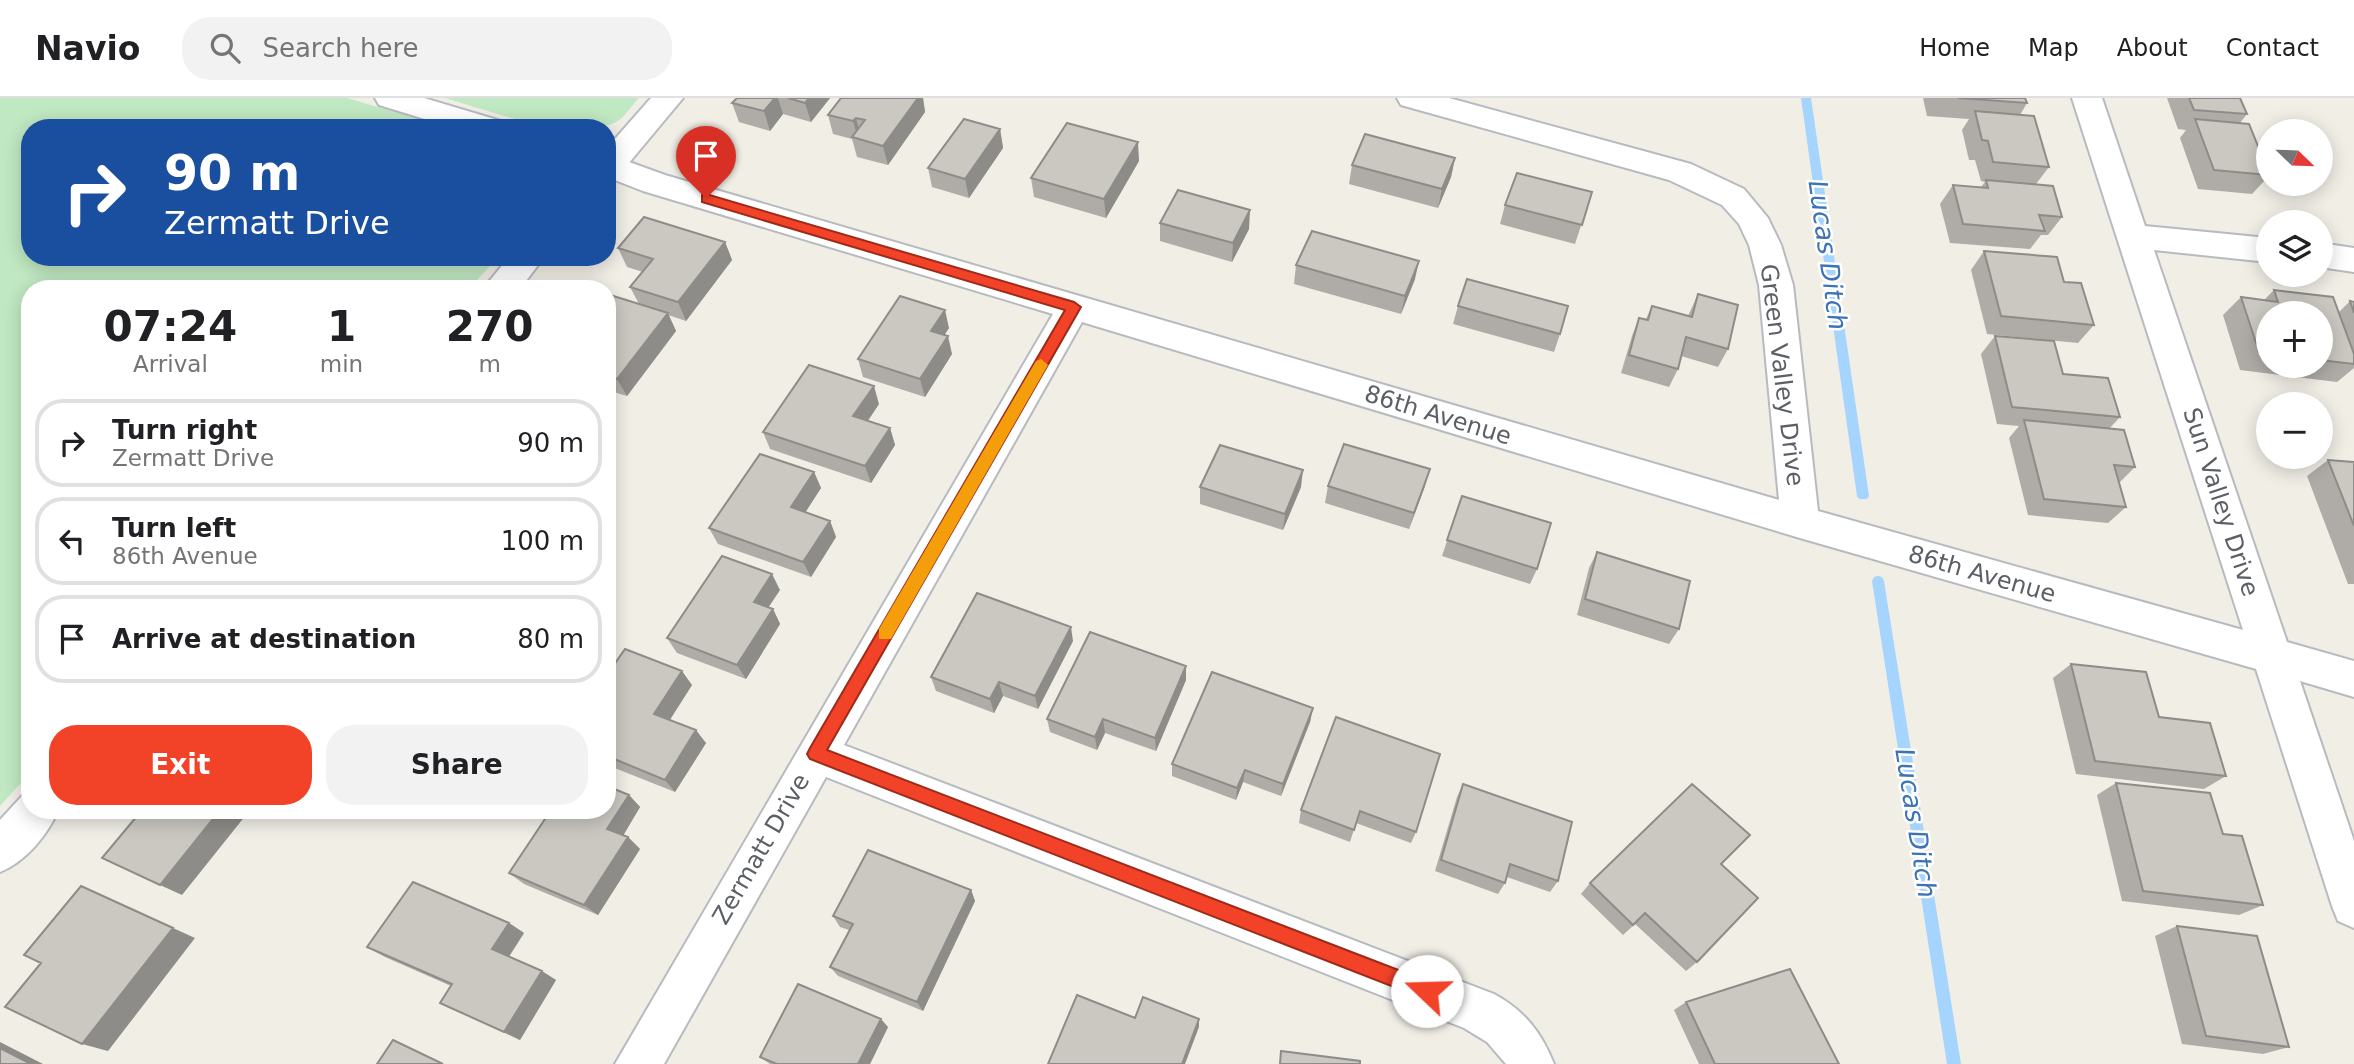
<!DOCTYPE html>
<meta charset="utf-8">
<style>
:root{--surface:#fff;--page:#f2f2f2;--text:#202124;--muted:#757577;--line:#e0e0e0;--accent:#f24228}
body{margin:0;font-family:"DejaVu Sans",sans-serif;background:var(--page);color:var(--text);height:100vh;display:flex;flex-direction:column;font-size:26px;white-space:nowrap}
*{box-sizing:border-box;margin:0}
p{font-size:23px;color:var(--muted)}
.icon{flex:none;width:38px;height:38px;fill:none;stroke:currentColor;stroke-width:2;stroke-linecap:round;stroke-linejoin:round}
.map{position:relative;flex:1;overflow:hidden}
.sheet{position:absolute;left:21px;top:182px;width:595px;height:539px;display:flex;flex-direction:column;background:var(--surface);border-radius:28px;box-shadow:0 4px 18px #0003}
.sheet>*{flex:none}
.guide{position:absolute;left:21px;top:21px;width:595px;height:147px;border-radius:28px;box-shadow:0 4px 18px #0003;background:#1a4fa0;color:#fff;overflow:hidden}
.needle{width:46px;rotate:113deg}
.fabs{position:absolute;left:2256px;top:21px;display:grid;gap:14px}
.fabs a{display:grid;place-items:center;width:77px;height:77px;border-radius:50%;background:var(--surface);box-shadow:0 4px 18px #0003;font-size:35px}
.pin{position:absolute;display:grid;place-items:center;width:60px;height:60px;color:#fff;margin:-72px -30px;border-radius:50% 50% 50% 0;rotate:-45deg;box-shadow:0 0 7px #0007}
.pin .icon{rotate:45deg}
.me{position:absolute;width:77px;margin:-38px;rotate:291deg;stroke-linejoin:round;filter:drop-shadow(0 0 5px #0008)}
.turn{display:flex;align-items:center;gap:24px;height:147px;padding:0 28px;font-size:32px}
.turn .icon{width:91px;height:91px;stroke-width:2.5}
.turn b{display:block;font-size:49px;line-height:60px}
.eta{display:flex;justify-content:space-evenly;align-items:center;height:119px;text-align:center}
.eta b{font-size:42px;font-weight:700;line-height:49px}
.button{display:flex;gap:14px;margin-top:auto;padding:14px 28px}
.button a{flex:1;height:80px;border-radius:28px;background:var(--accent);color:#fff;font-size:28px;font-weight:700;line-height:80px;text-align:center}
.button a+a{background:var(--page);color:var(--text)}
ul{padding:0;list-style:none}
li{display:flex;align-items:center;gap:21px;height:88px;margin:0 14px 10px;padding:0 14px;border:4px solid var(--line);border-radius:28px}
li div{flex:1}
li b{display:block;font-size:26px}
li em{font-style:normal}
header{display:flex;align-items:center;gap:42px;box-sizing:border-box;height:98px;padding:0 35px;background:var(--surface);border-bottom:2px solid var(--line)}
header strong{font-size:33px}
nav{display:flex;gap:38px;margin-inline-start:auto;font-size:24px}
.search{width:490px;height:63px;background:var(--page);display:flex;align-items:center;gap:18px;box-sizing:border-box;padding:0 24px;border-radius:28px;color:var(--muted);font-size:26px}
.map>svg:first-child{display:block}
.green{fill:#c0e8c2}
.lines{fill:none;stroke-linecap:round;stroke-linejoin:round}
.stream{fill:#a5d4ff;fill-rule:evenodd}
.street-casing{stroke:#b7babf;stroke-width:4}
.secondary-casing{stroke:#b8bbc1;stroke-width:4}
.street{fill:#fff;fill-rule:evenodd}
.secondary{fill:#fff;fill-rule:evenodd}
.wall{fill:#afaca7;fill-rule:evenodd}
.shaded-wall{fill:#8e8c88}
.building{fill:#cbc8c2;stroke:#8e8c88;stroke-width:2}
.route{fill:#f24228;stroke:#9d2b1a;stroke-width:2}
.slow{fill:#f59e0b}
.labels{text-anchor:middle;stroke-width:5;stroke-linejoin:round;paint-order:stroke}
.street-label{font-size:24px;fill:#5c6066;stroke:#fff}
.water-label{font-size:26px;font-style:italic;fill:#3c72b8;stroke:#fff}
</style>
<header>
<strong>Navio</strong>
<div class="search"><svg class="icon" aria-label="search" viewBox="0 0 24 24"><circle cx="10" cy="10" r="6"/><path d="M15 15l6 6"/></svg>Search here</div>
<nav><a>Home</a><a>Map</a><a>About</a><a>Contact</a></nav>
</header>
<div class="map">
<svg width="2354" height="966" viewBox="0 0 2354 966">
<rect width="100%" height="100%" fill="#f0eee5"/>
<path class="green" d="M0 0H347L449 30H30V159H498L469 191H30V675L0 708Z
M445 0H639C632 7 625 19 616 24 575 46 488 12 445 0Z"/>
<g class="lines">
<path class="stream" d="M1801 0H1811L1869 398 1867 401H1859L1857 398Z
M1878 478 1882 479 1884 483 1961 966H1947L1872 483 1874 479Z"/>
<defs>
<path id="street" d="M375 0H424L501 23 505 30H454L379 7Z
M1397 0H1449L1691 66 1744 91 1768 120 1781 147 1793 187 1818 413 2243 532 2072 0H2102L2145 128 2268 140V164L2154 152 2287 544 2354 563V599L2300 583 2354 743V830L2338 823 2332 808 2256 571 1800 440 1082 224 844 647 1494 896C1525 913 1541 934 1554 966H1506L1487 944 1464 930 826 679 664 966H615L1053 216 643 93 607 79V56L665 77 1779 402 1759 187 1749 147 1739 126 1722 107 1669 82 1401 7Z
M2320 145 2354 150V174L2320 169Z"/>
<path id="secondary" d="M651 0H683L618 78 607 81V50Z
M509 159H544L520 191H483Z
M30 695V712H58C48 737 25 764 0 774V722L22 698Z"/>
</defs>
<use href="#street" class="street-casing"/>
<use href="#secondary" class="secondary-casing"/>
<use href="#street" class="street"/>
<use href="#secondary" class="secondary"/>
</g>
<path class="wall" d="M737 0H830L811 24 783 16 770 33 739 24 732 5Z
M841 0H923L925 14 888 67 857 59 852 41 833 36 828 17Z
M1923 0H2025L2027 5 2020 17 2049 69 2036 86 2062 119 2048 137H2041L2030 151 1950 145 1940 106 1953 87 1981 89 1985 84 1981 83 1975 62H1969L1962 32 1969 21 1927 18Z
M2167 0H2240L2247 16 2240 25 2268 73V79L2252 96 2198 91 2180 40 2186 32 2178 31Z
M1000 31 1003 50 969 100 932 89 928 70Z
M1455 60 1451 79 1438 110 1349 86 1352 67Z
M1139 63 1106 120 1034 99 1031 80Z
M1592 94 1575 146 1500 126 1505 107Z
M1160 125 1249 131 1232 164 1160 143Z
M725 144 732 162 686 223 668 217 676 233 627 298 607 292V196L639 206 630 189 643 174 627 169 618 150Z
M1984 153 2064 184 2094 227 2078 245 1987 236 1971 172Z
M1296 167 1415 181 1401 216 1294 186Z
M2274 192 2339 214 2350 203 2354 204V270L2337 284 2240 272 2223 217 2241 199 2264 202ZM2268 215H2320V268H2268Z
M1698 196 1728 251 1718 269 1681 258 1678 271 1669 289 1621 275 1632 238 1639 220 1646 221 1652 208 1688 218Z
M1458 208 1560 236 1554 254 1453 226Z
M949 230 944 237 952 256 925 299 863 279 858 261Z
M1995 238 2063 276 2120 319 2109 331 2135 369 2119 385 2126 409 2108 425 2028 417 2009 340 2019 328 1997 326 1981 256Z
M879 306 868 323 890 330 895 347 871 385 770 351 763 334Z
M2328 362 2354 364V486H2348L2307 378Z
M814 374 821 390 805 414 830 423 836 439 811 479 718 446 709 430Z
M1328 388H1425L1409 431 1325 405Z
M1200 389H1301L1283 432 1200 406Z
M1462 398 1537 471 1530 486 1442 458Z
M1597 454 1679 531 1669 546 1577 517 1589 470Z
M780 492 768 509 773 511 780 526 746 581 677 555 667 540Z
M1073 543 1038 611 1003 598 994 615 936 593 931 579Z
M2071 566 2159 619 2226 678 2204 691 2076 676 2053 580Z
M607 577 692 587 670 622 706 645 675 694 607 667Z
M1186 582 1156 653 1105 635 1097 652 1050 634 1047 621Z
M1313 610 1310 624 1281 698 1243 684 1236 702 1172 678V666Z
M1336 619 1416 734 1411 745 1356 725 1350 744 1299 725 1301 712Z
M2116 685 2223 736 2263 807 2239 817 2122 803 2097 697Z
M1463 686 1558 783 1550 794 1507 779 1505 785 1498 796 1435 773 1457 699Z
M629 697 640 709 623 737 628 739 640 751 598 817 524 786 509 775Z
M1721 766 1697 864 1686 873 1635 826 1623 837 1581 796 1590 785Z
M971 792 975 803 923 913 838 878 830 869 849 832 840 829 833 818Z
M509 825 524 835 509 859 556 882 520 942 440 905 451 888 385 859 367 849Z
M2177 828 2289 949 2263 956 2182 946 2155 838Z
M1686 904 1839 966H1699L1674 912Z
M888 929 870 966H770L760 959Z"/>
<path class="shaded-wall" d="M775 0H778L783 16 770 33 764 13Z
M809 0H830L811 24 805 5Z
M918 0H923L925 14 888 67 883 48Z
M856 20 861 39 858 41 853 23Z
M1000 31 1003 50 969 100 965 81Z
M1138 44 1139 63 1106 120 1104 101Z
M1455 60 1451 79 1438 110 1442 91Z
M1250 112 1249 131 1232 164 1233 145Z
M725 144 732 162 686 223 678 204Z
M1419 163 1415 181 1401 216 1405 198Z
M945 212 949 230 935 251 931 233Z
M668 215 676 233 627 298 617 281Z
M948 238 952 256 925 299 920 281Z
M874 288 879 306 859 335 853 318Z
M890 330 895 347 871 385 865 368Z
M1430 371 1425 388 1409 431 1414 415Z
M1303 372 1301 389 1283 432 1285 416Z
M814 374 821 390 798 426 791 409Z
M830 423 836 439 811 479 803 464Z
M772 476 780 492 762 519 754 504Z
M773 511 780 526 746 581 737 567Z
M1071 529 1073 543 1038 611 1035 598Z
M1186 568V582L1156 653 1155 640Z
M682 573 692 587 665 629 654 616Z
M999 584 1003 598 994 615 990 601Z
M1313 610 1310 624 1281 698 1283 686Z
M1103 621 1105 635 1097 652 1095 639Z
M696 632 706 645 675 694 665 682Z
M1245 672 1243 684 1236 702 1237 690Z
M629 697 640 709 620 743 607 731Z
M220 712H250L182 797 160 787Z
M628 739 640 751 598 817 584 807Z
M81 788 195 840 108 953 82 946Z
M971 792 975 803 923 913 917 904Z
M509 825 524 835 507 861 492 851Z
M542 873 556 882 520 942 504 934Z
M881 921 888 929 870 966H858Z
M1199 921V929L1185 966H1182Z
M0 944 43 966H31L0 950Z"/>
<path class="building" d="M737 0H775L764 13 732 5Z
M788 0H809L805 5Z
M841 0H918L883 48 852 39 865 22 856 20 853 23 828 17Z
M1958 0H2025L2027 5Z
M2189 0H2240L2247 16 2194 12Z
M1975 13 2034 18 2049 69 1993 64 1988 43 1982 42Z
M964 21 1000 31 965 81 928 70Z
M2195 21 2249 26 2268 73V77L2214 72Z
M1067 25 1138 44 1104 101 1031 80Z
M1365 36 1455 60 1442 91 1352 67Z
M1517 75 1592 94 1582 127 1505 107Z
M1986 82 2053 88 2062 119 2039 117 2045 133 1963 126 1953 87 1988 90Z
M1178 92 1250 112 1233 145 1160 125Z
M644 119 725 144 678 204 630 189 653 161 618 150Z
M1312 133 1419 163 1405 198 1296 167Z
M1984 153 2057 159 2064 184 2081 185 2094 227 2001 218Z
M1467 181 1568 208 1560 236 1458 208Z
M2274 192 2333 199 2354 256V266L2320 262V215H2268V255L2259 254 2241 199 2278 204Z
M607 196 668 215 617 281 607 277Z
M1698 196 1738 207 1728 251 1686 239 1678 271 1629 257 1639 220 1648 222 1652 208 1692 219Z
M900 198 945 212 931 233 948 238 920 281 858 261Z
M2350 203 2354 204V215Z
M1995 238 2054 243 2063 276 2108 280 2120 319 2012 309Z
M809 267 874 288 853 318 890 330 865 368 763 334Z
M2024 322 2124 332 2135 369 2114 367 2126 409 2044 401Z
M1344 346 1430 371 1414 415 1328 388Z
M1220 347 1303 372 1285 416 1200 389Z
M760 356 814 374 791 409 830 423 803 464 709 430Z
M2328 362 2354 364V428Z
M1462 398 1551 425 1537 471 1447 442Z
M1597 454 1690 483 1679 531 1585 501Z
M722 458 772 476 754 504 773 511 737 567 667 540Z
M977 495 1071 529 1035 598 999 584 990 601 931 579Z
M1090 534 1186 568 1155 640 1103 621 1095 639 1047 621Z
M625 551 682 573 654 616 696 632 665 682 607 658V577Z
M2071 566 2146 574 2159 619 2210 625 2226 678 2095 663Z
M1212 574 1313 610 1283 686 1245 672 1237 690 1172 666Z
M1336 619 1440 656 1416 734 1360 713 1354 732 1301 712Z
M2116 685 2210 695 2223 736 2242 738 2263 807 2143 793Z
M1463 686 1572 724 1558 783 1510 766 1505 785 1441 762Z
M1692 686 1750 737 1721 766 1758 800 1697 864 1645 815 1633 827 1590 785Z
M607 688 629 697 607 731 628 739 584 807 509 775 551 712H607Z
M142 712H220L160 787 102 760Z
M868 752 971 792 917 904 830 869 853 826 833 818Z
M413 784 509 825 492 851 542 873 504 934 440 905 452 886 367 849Z
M81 788 173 830 82 946 5 909 41 865 24 857Z
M2177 828 2257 838 2289 949 2206 938Z
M1790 871 1839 966H1715L1686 904Z
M798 886 881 921 858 966H777L760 959Z
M1077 897 1135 920 1143 899 1199 921 1182 966H1048Z
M393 942 443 966H377Z
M0 950 31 966H0Z
M1281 953 1360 963V966H1280Z"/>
<path class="route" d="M706 96 1074 204 1081 209 827 652 1427 883 1434 886 1437 893 1434 899 1427 902 810 661 807 656 810 650 1065 212 702 104V97Z"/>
<path class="slow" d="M1041 261 1048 267 891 541H879V531L1036 263Z"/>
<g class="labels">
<g class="street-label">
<text transform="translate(1782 277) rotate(83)" y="8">Green Valley Drive</text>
<text transform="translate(1438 317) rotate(17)" y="8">86th Avenue</text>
<text transform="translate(2221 404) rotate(72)" y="8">Sun Valley Drive</text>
<text transform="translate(1982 476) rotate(16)" y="8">86th Avenue</text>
<text transform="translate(761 751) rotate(-60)" y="8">Zermatt Drive</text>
</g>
<g class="water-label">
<text transform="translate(1828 157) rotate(82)" y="9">Lucas Ditch</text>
<text transform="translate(1916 725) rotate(81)" y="9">Lucas Ditch</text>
</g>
</g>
</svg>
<div class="fabs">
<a><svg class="needle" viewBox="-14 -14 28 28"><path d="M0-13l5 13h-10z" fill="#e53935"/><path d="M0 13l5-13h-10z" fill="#757577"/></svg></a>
<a><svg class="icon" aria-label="layers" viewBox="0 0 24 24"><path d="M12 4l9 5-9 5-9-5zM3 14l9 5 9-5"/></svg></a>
<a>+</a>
<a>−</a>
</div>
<div class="pin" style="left:706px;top:100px;background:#d93025"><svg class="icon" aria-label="arrive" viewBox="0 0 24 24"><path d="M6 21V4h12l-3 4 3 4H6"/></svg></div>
<svg class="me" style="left:1427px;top:893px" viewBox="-20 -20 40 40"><circle r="19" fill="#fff"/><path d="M0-13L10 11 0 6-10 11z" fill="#f24228"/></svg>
<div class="guide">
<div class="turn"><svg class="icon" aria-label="right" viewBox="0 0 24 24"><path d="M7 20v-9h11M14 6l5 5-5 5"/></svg><div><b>90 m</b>Zermatt Drive</div></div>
</div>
<section class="sheet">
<div class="eta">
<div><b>07:24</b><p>Arrival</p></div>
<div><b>1</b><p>min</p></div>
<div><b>270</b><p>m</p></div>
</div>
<ul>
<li><svg class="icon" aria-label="right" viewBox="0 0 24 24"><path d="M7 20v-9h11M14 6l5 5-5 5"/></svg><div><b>Turn right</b><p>Zermatt Drive</p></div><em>90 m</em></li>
<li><svg class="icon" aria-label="left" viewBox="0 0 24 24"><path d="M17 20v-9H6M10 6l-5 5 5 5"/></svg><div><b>Turn left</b><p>86th Avenue</p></div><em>100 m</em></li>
<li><svg class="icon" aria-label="arrive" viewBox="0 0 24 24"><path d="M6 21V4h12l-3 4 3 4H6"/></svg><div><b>Arrive at destination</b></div><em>80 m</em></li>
</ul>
<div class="button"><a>Exit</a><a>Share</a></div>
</section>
</div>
